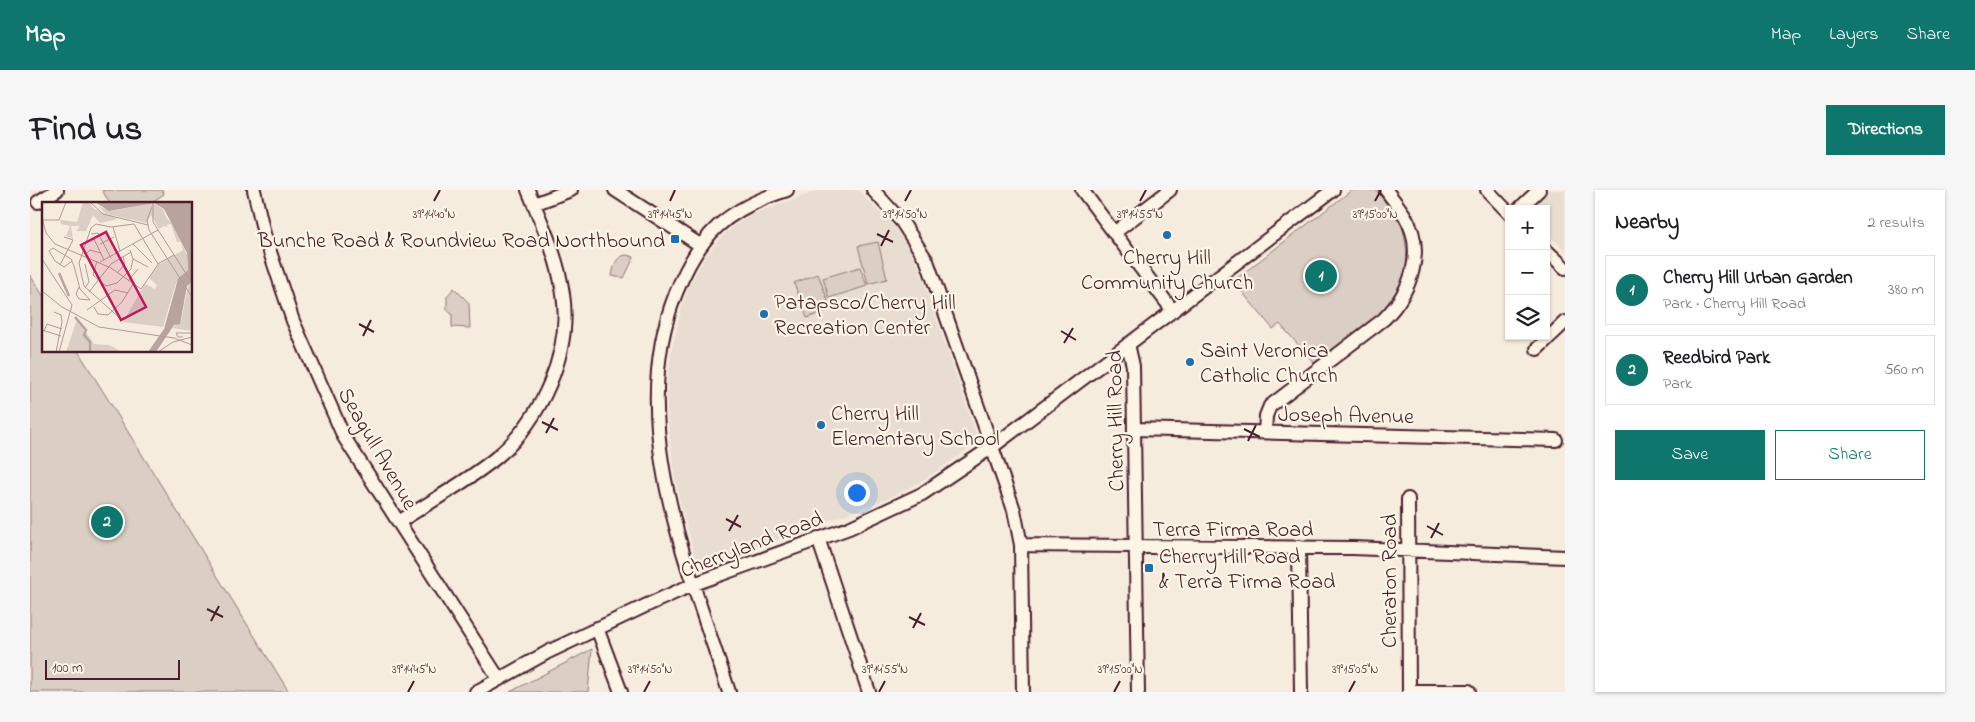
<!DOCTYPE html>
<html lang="en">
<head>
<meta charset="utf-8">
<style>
	:root { --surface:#fff; --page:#f6f6f6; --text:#202124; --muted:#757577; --line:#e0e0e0; --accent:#0f766e }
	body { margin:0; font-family:"Indie Flower",sans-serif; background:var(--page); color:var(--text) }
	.controls { position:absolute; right:15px; top:15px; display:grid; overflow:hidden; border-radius:0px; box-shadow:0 1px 4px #0004 }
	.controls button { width:45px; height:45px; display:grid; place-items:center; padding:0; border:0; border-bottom:1px solid var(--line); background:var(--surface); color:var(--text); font:25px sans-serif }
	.scale { position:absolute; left:15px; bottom:12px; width:135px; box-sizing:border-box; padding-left:5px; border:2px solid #4a1f2b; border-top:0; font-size:14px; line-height:18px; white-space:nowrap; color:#4a1f2b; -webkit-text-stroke:4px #fcf5e5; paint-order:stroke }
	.you { position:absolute; left:826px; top:302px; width:18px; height:18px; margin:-12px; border:4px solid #fff; border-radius:50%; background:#1a73e8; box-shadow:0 0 0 8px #1a73e833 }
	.badge { display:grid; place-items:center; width:32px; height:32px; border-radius:50%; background:var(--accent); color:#fff; font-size:16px; font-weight:700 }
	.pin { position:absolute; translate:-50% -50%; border:2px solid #fff; box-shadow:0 1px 5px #0006 }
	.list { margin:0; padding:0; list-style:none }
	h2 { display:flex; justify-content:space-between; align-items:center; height:65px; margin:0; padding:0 20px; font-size:21px }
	h2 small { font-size:16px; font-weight:400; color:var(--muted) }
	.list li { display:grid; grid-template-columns:32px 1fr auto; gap:15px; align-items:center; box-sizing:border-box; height:70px; margin:0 10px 10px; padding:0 10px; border:1px solid var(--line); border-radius:0px }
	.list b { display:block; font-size:19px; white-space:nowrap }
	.list p { margin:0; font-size:16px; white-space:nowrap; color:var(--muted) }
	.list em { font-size:16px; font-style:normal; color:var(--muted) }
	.actions { display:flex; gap:10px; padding:15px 20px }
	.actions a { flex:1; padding:11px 0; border:1px solid var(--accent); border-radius:0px; text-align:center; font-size:18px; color:var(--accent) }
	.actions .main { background:var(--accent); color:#fff }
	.icon { flex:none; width:28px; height:28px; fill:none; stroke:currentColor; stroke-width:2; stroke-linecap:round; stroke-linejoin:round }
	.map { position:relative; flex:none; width:1535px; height:502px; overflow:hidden; border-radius:0px }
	header { display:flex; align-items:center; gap:30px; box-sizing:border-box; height:70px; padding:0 25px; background:var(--accent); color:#fff }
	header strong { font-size:24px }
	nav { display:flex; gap:28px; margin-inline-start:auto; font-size:18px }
	.intro { display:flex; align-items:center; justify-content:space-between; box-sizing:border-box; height:120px; padding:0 30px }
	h1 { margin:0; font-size:35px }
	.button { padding:12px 22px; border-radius:0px; background:var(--accent); color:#fff; font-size:18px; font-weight:700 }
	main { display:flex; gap:30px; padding:0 30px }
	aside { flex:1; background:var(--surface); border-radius:0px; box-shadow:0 1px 4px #0004 }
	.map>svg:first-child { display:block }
	.built { fill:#e8ddd0 }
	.green { fill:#dbcec4; stroke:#927678 }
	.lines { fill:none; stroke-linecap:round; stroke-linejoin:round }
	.minor-casing { stroke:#4a1f2b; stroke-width:16 }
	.minor { stroke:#fcf5e5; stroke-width:12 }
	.ticks { fill:none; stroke:#4a1f2b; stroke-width:2 }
	.poi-dot { fill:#1f6fb2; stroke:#fcf5e5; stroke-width:2 }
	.labels { text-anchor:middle; stroke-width:4.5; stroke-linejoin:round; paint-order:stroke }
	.poi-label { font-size:22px; fill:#4a1f2b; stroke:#fcf5e5; text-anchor:start }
	.street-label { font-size:22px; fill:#4a1f2b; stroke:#fcf5e5 }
	.inset-river { fill:none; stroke:#b8a39e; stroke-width:2.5 }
	.inset-road { fill:none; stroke:#b19a96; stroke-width:1 }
	.view { fill:#c2185b; fill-opacity:0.15; stroke:#c2185b; stroke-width:2.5 }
	.inset-edge { fill:none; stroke:#4a1f2b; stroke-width:2.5 }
	.ticks-label { font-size:12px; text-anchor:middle; fill:#4a1f2b; stroke:#fcf5e5; stroke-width:4.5; stroke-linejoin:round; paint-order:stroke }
</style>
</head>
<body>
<header>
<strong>Map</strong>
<nav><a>Map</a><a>Layers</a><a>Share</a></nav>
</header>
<div class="intro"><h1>Find us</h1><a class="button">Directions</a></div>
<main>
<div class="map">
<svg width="1535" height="502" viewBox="0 0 1535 502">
	<rect width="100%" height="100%" fill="#f5ecde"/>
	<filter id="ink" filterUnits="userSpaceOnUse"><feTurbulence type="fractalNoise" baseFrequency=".02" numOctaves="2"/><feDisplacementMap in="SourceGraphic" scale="10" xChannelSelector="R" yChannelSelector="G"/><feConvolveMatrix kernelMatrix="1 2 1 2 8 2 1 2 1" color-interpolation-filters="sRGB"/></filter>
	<g filter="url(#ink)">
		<!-- built -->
		<path class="built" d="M 790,0 L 828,0 L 864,37 L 877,54 L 888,75 L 897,101 L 949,252 L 892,291 L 861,307 L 669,379 L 652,321 L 644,283 L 637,223 L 637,193 L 641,163 L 652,116 L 660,93 L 677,64 L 692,46 L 706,34 L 720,25 Z
			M 1518,0 L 1535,0 L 1535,61 L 1516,42 L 1516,19 L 1499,19 Z"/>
		<!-- green -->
		<path class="green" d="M 72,0 L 132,0 L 134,4 L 119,14 L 80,14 Z
			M 1322,0 L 1346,0 C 1354,11 1364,22 1371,34 C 1374,41 1375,50 1376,57 C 1383,115 1324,145 1284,173 L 1250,134 L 1243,139 L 1203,91 Z
			M 848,52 L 857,89 L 838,94 L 828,56 Z
			M 597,65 L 604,67 L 594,88 L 582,86 C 584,76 585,66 597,65 Z
			M 830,77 L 837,96 L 799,108 L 793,88 Z
			M 788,84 L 801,119 L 777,128 L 764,93 Z
			M 0,85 L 14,107 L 14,161 L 48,161 L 259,502 L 0,502 Z
			M 424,98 L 439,113 L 440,138 L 422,137 L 422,124 L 417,120 L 417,106 Z
			M 562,459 L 558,502 L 480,502 Z"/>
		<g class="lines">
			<defs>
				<path id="minor" d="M 224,0 L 234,44 L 263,131 L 314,247 L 469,489
					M 585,0 L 670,55
					M 843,0 L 872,32 L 897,71 L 984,320 L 991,355 L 993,502
					M 1052,0 L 1143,121
					M 1457,0 L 1479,23
					M 8,12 L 27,0
					M 504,14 L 541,0
					M 1489,19 L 1509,0
					M 1084,43 L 1140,0
					M 1516,60 L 1535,78
					M 1098,154 L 1103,176 L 1108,502
					M 1507,159 L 1535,132
					M 1104,239 L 1526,250
					M 1235,242 L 1236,226 L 1240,216 L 1354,129 C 1381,102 1396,61 1375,26 C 1369,17 1362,8 1356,0
					M 1378,309 L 1379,502
					M 369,332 C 401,311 437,292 467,267 C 511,230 542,162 533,104 C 528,67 512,34 498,0
					M 788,348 L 839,502
					M 991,355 L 1323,358 L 1535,367
					M 1269,357 L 1271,502
					M 567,438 L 591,502
					M 1379,501 L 1439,501
					M 446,502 L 518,462 L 615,416 L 664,394 L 819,338 L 892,304 L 962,257 L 1303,0
					M 699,502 C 659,377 594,233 646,103 C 670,43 697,19 757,0"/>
			</defs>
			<!-- minor casing -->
			<use href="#minor" class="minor-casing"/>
			<!-- minor -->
			<use href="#minor" class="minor"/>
		</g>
	</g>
	<!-- ticks -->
	<path class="ticks" d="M 404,11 L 410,0M 640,11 L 645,0M 875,11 L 881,0M 1110,11 L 1116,0M 1345,11 L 1351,0M 847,44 L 863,52M 851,56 L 859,40M 329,134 L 344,142M 1031,141 L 1046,150M 333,146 L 341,130M 1034,153 L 1043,138M 512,232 L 528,240M 1214,239 L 1230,247M 516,243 L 524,228M 1218,251 L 1226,235M 696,329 L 711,337M 1397,336 L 1413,345M 699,341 L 708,325M 1401,348 L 1409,333M 177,419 L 193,427M 879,427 L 895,435M 181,431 L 189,416M 883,438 L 891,423M 378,502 L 384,491M 614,502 L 620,491M 849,502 L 855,491M 1084,502 L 1090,491M 1319,502 L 1325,491"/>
	<!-- markers -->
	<g class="poi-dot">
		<circle cx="1137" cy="45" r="5"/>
		<rect x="640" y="44" width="10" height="10" rx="2.5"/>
		<circle cx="734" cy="124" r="5"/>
		<circle cx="1160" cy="172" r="5"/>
		<circle cx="791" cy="235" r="5"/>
		<rect x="1114" y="373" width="10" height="10" rx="2.5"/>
	</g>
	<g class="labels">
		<!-- poi labels -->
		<g class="poi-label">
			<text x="635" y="57" text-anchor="end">Bunche Road &amp; Roundview Road Northbound</text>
			<text x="1137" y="74" text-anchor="middle">Cherry Hill<tspan x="1137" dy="25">Community Church</tspan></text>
			<text x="744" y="119">Patapsco/Cherry Hill<tspan x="744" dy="25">Recreation Center</tspan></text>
			<text x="1170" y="167">Saint Veronica<tspan x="1170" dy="25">Catholic Church</tspan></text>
			<text x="801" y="230">Cherry Hill<tspan x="801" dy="25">Elementary School</tspan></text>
			<text x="1129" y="373">Cherry Hill Road<tspan x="1129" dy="25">&amp; Terra Firma Road</tspan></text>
		</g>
		<!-- street labels -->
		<g class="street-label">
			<text transform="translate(1316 224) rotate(1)" y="8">Joseph Avenue</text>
			<text transform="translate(1084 231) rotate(-91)" y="8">Cherry Hill Road</text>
			<text transform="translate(349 258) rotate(60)" y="8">Seagull Avenue</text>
			<text x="1203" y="346">Terra Firma Road</text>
			<text transform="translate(721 353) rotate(-21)" y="8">Cherryland Road</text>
			<text transform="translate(1358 391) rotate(-90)" y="8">Cheraton Road</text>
		</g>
	</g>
	<!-- overview -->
	<g transform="translate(12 12)">
		<rect width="150" height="150" fill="#f5ecde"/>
		<path d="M 41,0 L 47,0 L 52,7 L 76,17 L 58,21 L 51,13 L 44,29 L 34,29 L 38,24 L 29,24 L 31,37 L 24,34 L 28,24 L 19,22 L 18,18 L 35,20 ZM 111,1 L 121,7 L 124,15 L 132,25 L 145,53 L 146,68 L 134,81 L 121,125 L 81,120 L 103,82 L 113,87 L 115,83 L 107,76 L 116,63 L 141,48 L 139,40 L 135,40 L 129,22 L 124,23 L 127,26 L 122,24 L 117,27 L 109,13 L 105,21 L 64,12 L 56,4 L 69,9 ZM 150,80 L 150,129 L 130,126 L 139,119 L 146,84 ZM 35,117 L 52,142 L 67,143 L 80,150 L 24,150 Z" fill="#dbcec4"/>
		<path d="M 53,0 L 150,0 L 150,80 L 145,84 L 138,122 L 132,123 L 114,150 L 106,150 L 122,127 L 136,77 L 146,68 L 145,51 L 122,7 L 112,1 L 67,9 Z" fill="#b8a39e"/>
		<path class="inset-river" d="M 17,71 L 27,94M 33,115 L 44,128 L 42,133 L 48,140 L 48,150"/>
		<path class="inset-road" d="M 48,0 L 61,12 L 106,23M 111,0 L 111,20 L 150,81M 110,5 L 105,18 L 107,28 L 150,95M 0,16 L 4,31 L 13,42 L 69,66 L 99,87 L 117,61 L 132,53M 0,18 L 17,18 L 24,0M 71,25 L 78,49M 49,32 L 56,31 L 69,56M 52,37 L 62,58M 58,42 L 72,35M 91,42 L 110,61M 43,53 L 48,48 L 59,51M 0,57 L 30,103 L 17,150M 91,57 L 106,65M 30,59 L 22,65 L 13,59 L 7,49 L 11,46 L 29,57 L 30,58 L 30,60 L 32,64 L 38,87 L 48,98 L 37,97 L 34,92 L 37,85M 55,59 L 51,73 L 64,84M 58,60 L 116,28M 43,62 L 47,80 L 43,86M 18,63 L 31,38 L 22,35M 76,70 L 83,62 L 81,55M 86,79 L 96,67M 64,84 L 75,81 L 89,67 L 91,57 L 88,48M 0,89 L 20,105 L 57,125 L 132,136 L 150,143M 47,90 L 69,62 L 89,50M 52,105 L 56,112 L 66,113 L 80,100 L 91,82M 45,108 L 73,88 L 86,91M 12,110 L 19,113 L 20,120 L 14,150M 80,118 L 42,84 L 37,61 L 49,26 L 54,22 L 69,25 L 92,22 L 116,62M 0,128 L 19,134M 2,129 L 5,122 L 20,127M 141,135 L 136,135 L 134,131 L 150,131M 116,150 L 131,140 L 150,135"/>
		<path class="view" d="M 64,30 L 104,105 L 79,118 L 39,43 Z"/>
		<rect width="150" height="150" class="inset-edge"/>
	</g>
	<g class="ticks-label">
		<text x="404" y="28">39°14'40"N</text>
		<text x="640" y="28">39°14'45"N</text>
		<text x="875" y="28">39°14'50"N</text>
		<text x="1110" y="28">39°14'55"N</text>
		<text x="1345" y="28">39°15'00"N</text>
		<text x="384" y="483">39°14'45"N</text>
		<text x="620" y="483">39°14'50"N</text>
		<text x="855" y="483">39°14'55"N</text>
		<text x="1090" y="483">39°15'00"N</text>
		<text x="1325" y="483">39°15'05"N</text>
	</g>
</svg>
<div class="controls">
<button>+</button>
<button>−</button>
<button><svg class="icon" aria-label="layers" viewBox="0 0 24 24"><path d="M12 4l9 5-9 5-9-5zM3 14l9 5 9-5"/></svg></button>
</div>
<div class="scale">100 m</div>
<div class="you"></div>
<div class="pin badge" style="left:1291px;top:86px">1</div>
<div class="pin badge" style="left:77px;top:332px">2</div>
</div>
<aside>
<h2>Nearby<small>2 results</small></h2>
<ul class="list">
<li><span class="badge">1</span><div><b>Cherry Hill Urban Garden</b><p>Park · Cherry Hill Road</p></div><em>380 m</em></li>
<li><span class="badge">2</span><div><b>Reedbird Park</b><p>Park</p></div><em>560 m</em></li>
</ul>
<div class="actions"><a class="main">Save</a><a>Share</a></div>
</aside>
</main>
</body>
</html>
